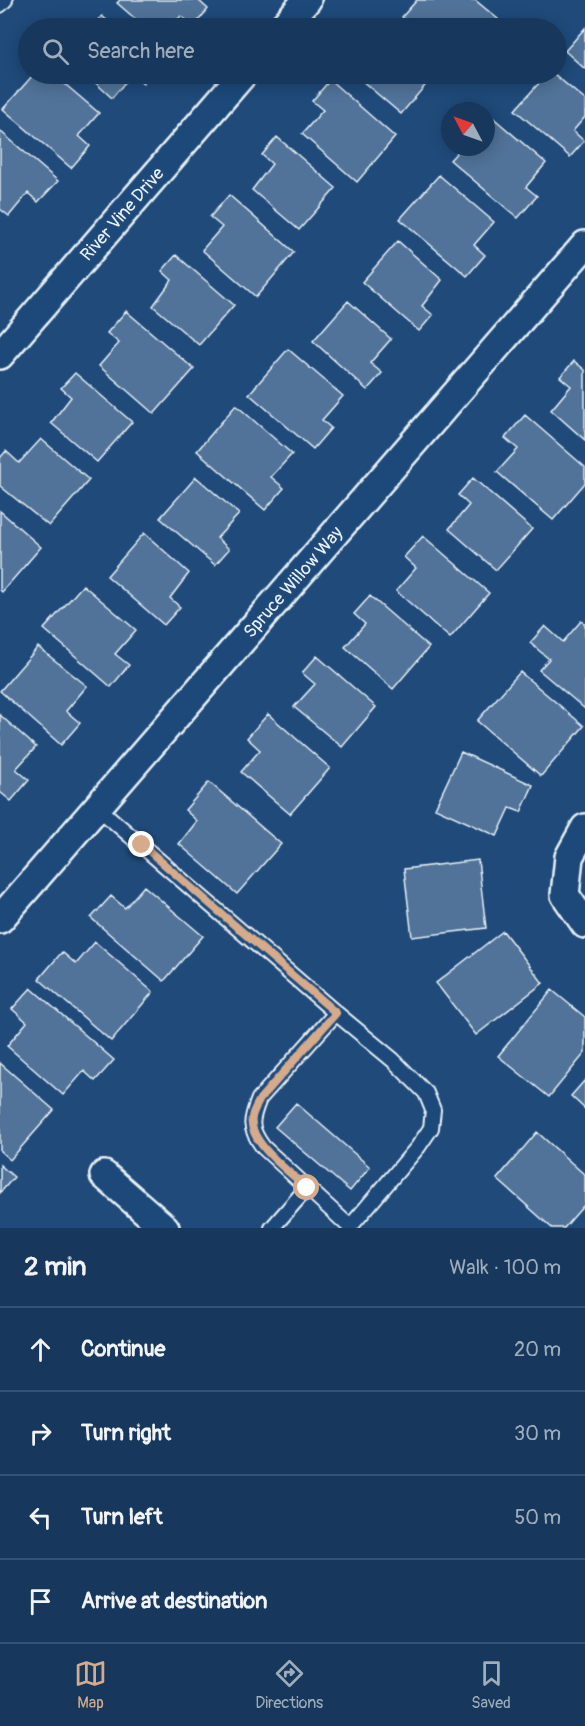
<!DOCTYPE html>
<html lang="en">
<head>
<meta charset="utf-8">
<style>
	:root { --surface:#17385c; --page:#244365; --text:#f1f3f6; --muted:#9eacbb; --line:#365272; --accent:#d6ab8b }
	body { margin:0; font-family:Pangolin,sans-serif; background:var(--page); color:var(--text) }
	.compass { position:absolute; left:441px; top:102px; width:54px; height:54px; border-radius:50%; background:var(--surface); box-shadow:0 3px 15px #0003; rotate:311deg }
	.stop { position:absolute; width:18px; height:18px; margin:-14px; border:4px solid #d6ab8b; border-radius:50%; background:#fff }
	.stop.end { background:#d6ab8b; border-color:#fff; box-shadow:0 2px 6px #0008 }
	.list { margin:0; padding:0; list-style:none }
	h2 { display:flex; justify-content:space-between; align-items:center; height:78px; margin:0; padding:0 24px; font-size:26px }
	h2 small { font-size:20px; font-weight:400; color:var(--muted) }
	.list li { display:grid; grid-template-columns:39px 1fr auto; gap:18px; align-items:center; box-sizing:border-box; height:84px; padding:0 24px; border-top:2px solid var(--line) }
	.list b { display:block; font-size:22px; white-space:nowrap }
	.list em { font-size:20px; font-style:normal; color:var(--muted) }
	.icon { flex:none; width:33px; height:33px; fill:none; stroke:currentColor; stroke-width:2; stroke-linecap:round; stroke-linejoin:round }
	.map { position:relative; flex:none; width:585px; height:1228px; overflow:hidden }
	.search { position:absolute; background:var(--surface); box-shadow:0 3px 15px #0003; left:18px; right:18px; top:18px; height:66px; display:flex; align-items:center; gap:15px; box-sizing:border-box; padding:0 21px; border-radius:33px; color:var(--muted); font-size:22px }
	.sheet { height:414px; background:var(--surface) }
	nav { display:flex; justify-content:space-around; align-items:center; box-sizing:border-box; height:84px; border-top:2px solid var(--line); background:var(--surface); font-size:16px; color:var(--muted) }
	nav a { display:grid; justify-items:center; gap:3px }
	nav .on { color:var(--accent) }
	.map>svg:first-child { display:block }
	.building { fill:#517399; stroke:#e8f1f8; stroke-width:1.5 }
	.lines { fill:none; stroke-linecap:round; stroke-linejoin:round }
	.service-casing { stroke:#e8f1f8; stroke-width:18 }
	.minor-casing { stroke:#e8f1f8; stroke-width:32 }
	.service { stroke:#1f4a7a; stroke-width:14 }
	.minor { stroke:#1f4a7a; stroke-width:27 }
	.route { stroke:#d6ab8b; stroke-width:8 }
	.labels { text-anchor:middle; stroke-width:6; stroke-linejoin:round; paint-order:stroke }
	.street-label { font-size:18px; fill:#e8f1f8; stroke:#1f4a7a }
</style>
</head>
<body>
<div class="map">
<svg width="585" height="1228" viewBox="0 0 585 1228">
	<rect width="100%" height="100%" fill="#1f4a7a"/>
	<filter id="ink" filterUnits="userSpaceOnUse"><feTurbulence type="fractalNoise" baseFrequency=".0167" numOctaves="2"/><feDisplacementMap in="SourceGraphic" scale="12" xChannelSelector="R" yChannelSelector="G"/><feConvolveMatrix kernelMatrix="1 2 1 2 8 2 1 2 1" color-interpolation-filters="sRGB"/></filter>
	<g filter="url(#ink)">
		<!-- building -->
		<path class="building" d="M 120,0 L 198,0 L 208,9 L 194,26 L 181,16 L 169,28 L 146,28 L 117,3 Z
			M 417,0 L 475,0 L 498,19 L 490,28 L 416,28 L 402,17 Z
			M 102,16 L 116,28 L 91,28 Z
			M 585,28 L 585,69 L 565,51 Z
			M 34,74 L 53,74 L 99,113 L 79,136 L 90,146 L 71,168 L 3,109 Z
			M 86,74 L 151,74 L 143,83 L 132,74 L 112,98 Z
			M 354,74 L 435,74 L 401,114 Z
			M 547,74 L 554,74 L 585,100 L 585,117 L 573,131 L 584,141 L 570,157 L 515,110 Z
			M 330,80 L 395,137 L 357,182 L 302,134 L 323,110 L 312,101 Z
			M 490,115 L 546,163 L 526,187 L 537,196 L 518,218 L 450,160 L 462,147 L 486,147 L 486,119 Z
			M 0,131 L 58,181 L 38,202 L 28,193 L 9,216 L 0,209 Z
			M 277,137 L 336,188 L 299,230 L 252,190 L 272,164 L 262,155 Z
			M 439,175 L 494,222 L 474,245 L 485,255 L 467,276 L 400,219 Z
			M 229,195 L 294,252 L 256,297 L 202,250 L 222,227 L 210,217 Z
			M 398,241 L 442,280 L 422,306 L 433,315 L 419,331 L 362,282 Z
			M 176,255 L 234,305 L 199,345 L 153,306 L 172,280 L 162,271 Z
			M 348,301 L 391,339 L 370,363 L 382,373 L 367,390 L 313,341 Z
			M 126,311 L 194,369 L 154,414 L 99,366 L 119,343 L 107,333 Z
			M 288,349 L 343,396 L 322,420 L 331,428 L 313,449 L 249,394 Z
			M 574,361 L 585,370 L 585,440 L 551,410 L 571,386 L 560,377 Z
			M 75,373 L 132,422 L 97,462 L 51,423 L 71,397 L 61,388 Z
			M 236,405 L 292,454 L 271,477 L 284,488 L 265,510 L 197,451 Z
			M 525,415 L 585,467 L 585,483 L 553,520 L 497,472 L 518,449 L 505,438 Z
			M 41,439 L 89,480 L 49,526 L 0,486 L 0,458 L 6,451 L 19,463 Z
			M 196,477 L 239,514 L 217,538 L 229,549 L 215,565 L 160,518 Z
			M 473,478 L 532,529 L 496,570 L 449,529 L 469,505 L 458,495 Z
			M 0,511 L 41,547 L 2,592 L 0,590 Z
			M 144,533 L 189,573 L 170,598 L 180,607 L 164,625 L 107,576 Z
			M 423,536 L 489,593 L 450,638 L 396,591 L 416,568 L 404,557 Z
			M 83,585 L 136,630 L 115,654 L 129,665 L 111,687 L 44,629 Z
			M 370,596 L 429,647 L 393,689 L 345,647 L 365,624 L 354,614 Z
			M 581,621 L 585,624 L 585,709 L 539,670 L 549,659 L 530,643 L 545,626 L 563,642 Z
			M 38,647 L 87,686 L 66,711 L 80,723 L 61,745 L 0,691 Z
			M 317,656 L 376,707 L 342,747 L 294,707 L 315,684 L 302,673 Z
			M 520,672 L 584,726 L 541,776 L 477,721 Z
			M 268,714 L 330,768 L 290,814 L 241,772 L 260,750 L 247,738 Z
			M 0,715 L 36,747 L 16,769 L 29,780 L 11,801 L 0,792 Z
			M 461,752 L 533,785 L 521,812 L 510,808 L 497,836 L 435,808 Z
			M 209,782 L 281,844 L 237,894 L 179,844 L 197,821 L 185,810 Z
			M 478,860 L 486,928 L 412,937 L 404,869 Z
			M 144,886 L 203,936 L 164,981 L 91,918 L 111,896 L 125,908 Z
			M 503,931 L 543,983 L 476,1035 L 436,983 Z
			M 95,942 L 153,992 L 111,1041 L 39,979 L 62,952 L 76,964 Z
			M 31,988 L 114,1060 L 95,1081 L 84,1071 L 63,1095 L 7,1046 L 27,1022 L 12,1009 Z
			M 552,990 L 585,1017 L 585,1053 L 549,1097 L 498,1056 Z
			M 0,1063 L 54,1110 L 10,1160 L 0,1151 Z
			M 585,1080 L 585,1109 L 571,1096 Z
			M 296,1103 L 370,1167 L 350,1191 L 275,1127 Z
			M 537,1132 L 585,1175 L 585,1204 L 564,1228 L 552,1228 L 497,1179 Z
			M 0,1165 L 14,1177 L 0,1193 Z"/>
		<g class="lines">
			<defs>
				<path id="service" d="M 0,5 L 5,0
					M 97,807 L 336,1013
					M 336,1013 L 393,1060 L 426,1093 L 433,1110 L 431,1128 L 418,1147 L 350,1227 L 263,1147 C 249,1128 250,1121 259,1099 Z
					M 272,1228 L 307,1188"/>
				<path id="minor" d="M 282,28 L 307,0
					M 0,355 L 243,74
					M 585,828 L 569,857 L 565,895 L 585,924
					M 0,919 L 585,245
					M 104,1175 L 165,1228"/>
			</defs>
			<!-- service casing -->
			<use href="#service" class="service-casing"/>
			<!-- minor casing -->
			<use href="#minor" class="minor-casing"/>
			<!-- service -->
			<use href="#service" class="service"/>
			<!-- minor -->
			<use href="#minor" class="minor"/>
		</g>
	</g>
	<g class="lines" filter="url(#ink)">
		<!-- route -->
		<path class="route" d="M 142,845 L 336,1013 L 260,1099 C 257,1105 253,1111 252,1117 C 247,1142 290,1172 307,1188"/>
	</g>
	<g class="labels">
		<!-- street labels -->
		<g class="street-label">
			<text transform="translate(122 214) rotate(-49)" y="6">River Vine Drive</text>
			<text transform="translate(293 582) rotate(-49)" y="6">Spruce Willow Way</text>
		</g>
	</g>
</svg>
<svg class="compass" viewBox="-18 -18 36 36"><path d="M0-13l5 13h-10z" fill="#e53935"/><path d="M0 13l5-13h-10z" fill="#9eacbb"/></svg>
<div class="stop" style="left:307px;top:1188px"></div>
<div class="stop end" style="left:142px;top:845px"></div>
<div class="search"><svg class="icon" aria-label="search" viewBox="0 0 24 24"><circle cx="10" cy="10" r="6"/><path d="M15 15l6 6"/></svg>Search here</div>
</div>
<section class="sheet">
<h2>2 min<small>Walk · 100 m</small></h2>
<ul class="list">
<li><svg class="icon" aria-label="ahead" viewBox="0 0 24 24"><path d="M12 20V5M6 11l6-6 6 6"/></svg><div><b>Continue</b></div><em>20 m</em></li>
<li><svg class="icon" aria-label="right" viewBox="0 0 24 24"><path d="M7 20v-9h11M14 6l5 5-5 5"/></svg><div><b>Turn right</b></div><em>30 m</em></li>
<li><svg class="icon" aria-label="left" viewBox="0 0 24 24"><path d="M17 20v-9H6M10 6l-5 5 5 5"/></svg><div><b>Turn left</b></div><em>50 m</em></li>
<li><svg class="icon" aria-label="arrive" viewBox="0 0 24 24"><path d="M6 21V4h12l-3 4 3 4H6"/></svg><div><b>Arrive at destination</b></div></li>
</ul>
</section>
<nav>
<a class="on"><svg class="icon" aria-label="map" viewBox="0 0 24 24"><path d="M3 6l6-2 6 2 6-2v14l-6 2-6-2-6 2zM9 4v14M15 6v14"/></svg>Map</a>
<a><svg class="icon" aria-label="directions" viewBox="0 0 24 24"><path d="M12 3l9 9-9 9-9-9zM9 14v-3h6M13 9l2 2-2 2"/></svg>Directions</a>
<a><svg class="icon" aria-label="saved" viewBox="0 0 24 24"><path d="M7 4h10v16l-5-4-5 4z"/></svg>Saved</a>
</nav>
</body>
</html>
